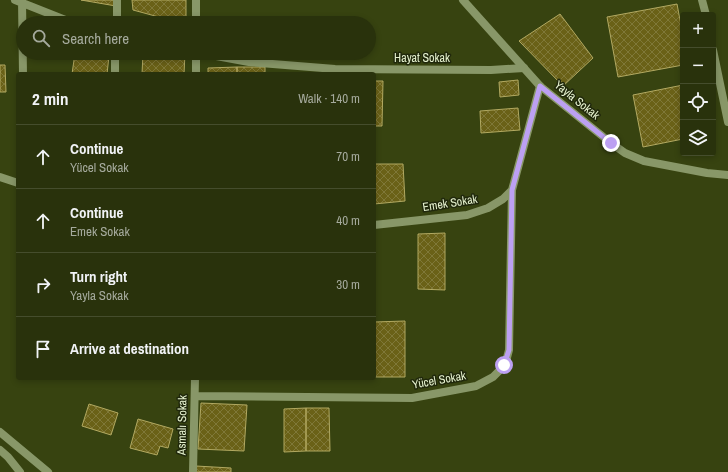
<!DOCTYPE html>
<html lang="en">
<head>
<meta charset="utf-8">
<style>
	:root { --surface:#29320c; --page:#313a15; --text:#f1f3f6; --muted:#a5aa9d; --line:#454d2d }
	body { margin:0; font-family:"Archivo Narrow",sans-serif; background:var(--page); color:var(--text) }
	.controls { position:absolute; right:12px; top:12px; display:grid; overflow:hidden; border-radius:4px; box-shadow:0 2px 6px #0003 }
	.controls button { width:36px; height:36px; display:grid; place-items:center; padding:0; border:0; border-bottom:1px solid var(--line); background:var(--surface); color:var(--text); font:20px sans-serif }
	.stop { position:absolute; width:12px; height:12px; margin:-9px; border:3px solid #bca0f2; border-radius:50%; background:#fff }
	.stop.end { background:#bca0f2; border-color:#fff; box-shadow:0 1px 4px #0008 }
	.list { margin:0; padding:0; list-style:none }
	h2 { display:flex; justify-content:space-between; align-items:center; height:52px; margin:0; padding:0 16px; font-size:17px }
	h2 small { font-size:13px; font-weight:400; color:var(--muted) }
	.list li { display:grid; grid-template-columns:26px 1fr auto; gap:12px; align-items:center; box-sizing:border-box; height:64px; padding:0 16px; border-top:1px solid var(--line) }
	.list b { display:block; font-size:15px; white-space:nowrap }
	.list p { margin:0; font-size:13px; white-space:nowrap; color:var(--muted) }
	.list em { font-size:13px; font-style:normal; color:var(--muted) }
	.icon { flex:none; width:22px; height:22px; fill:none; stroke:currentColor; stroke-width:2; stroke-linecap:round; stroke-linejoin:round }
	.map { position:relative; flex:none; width:728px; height:472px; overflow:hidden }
	.search { position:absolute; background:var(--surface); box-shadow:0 2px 6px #0003; left:16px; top:16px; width:360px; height:44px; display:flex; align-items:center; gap:10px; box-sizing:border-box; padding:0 14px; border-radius:22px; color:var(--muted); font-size:15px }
	.panel { position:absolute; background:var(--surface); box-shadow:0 2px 6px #0003; left:16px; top:72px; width:360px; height:308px; border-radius:4px }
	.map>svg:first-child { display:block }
	.building { fill:url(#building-cross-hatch); stroke:#b2a961 }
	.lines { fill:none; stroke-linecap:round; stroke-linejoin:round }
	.minor { stroke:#889768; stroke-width:8 }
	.tertiary { stroke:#889768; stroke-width:8 }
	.route { stroke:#bca0f2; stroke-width:5 }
	.labels { text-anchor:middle; stroke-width:3; stroke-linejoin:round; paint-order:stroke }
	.street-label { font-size:12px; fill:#e6f2cf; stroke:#20280c }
</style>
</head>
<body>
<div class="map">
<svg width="728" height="472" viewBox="0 0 728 472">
	<defs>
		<pattern id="building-cross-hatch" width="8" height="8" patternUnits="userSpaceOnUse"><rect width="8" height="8" fill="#6a6117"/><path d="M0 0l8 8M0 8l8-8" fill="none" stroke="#7f7838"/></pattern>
	</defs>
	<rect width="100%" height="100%" fill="#374310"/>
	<!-- building -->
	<path class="building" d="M 81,0 L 115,0 L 116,6 Z
		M 132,0 L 186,0 L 186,23 L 181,23 L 133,10 Z
		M 677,4 L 683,36 L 683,65 L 618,77 L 607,17 Z
		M 560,14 L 593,58 L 563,86 L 519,41 Z
		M 75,53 L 89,53 L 109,56 L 107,74 L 72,74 Z
		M 143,53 L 185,53 L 184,74 L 142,74 Z
		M 0,65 L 5,65 L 6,92 L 0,92 Z
		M 237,67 L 265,67 L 265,74 L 237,74 Z
		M 237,67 L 237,74 L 208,74 L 208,68 Z
		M 518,80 L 519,95 L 500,97 L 499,82 Z
		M 374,81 L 383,81 L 382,126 L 374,126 Z
		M 683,85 L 683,139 L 643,147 L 633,95 Z
		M 518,108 L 520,130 L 481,133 L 480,111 Z
		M 374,164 L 403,164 L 405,201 L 374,204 Z
		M 445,233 L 445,290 L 418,289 L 418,234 Z
		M 405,321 L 405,377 L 374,377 L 374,322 Z
		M 201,403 L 247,405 L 244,451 L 198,449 Z
		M 89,404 L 118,413 L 111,435 L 82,426 Z
		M 306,408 L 329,408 L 330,451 L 306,451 Z
		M 306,408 L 306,451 L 284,452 L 284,409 Z
		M 138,419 L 173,429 L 168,448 L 160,446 L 157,455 L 130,448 Z
		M 196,466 L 231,468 L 231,472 L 196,472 Z"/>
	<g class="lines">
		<!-- minor -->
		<path class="minor" d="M 15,0 L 73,23
			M 22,0 L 23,74
			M 117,23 L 117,0
			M 196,23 L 196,0
			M 115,53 L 115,74
			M 196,53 L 196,74
			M 200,53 L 249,62 L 335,69 L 491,70 L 524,68
			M 0,177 L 18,183
			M 374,225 L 467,215 L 488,208 L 503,199 L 512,190 L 540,86
			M 195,396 L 412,398 L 476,386 L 493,377 L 505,365 L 509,350 L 512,190
			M 0,450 L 8,457 L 20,472
			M 193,472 L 195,378"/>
		<!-- tertiary -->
		<path class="tertiary" d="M 463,0 L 540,86 L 611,143 L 625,153 L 644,161 L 707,173 L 728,175
			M 702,0 L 706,15
			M 713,50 L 728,122
			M 0,432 L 48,472"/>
	</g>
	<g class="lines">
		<!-- route -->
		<path class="route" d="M 504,365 L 509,350 L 512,190 L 540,86 L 611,143"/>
	</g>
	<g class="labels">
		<!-- street labels -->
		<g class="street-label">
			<text x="422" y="62">Hayat Sokak</text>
			<text transform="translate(577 100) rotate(39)" y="4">Yayla Sokak</text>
			<text transform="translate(450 203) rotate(-9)" y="4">Emek Sokak</text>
			<text transform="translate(439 380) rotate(-10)" y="4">Yücel Sokak</text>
			<text transform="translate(182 425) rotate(-89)" y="4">Asmalı Sokak</text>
		</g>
	</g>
</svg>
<div class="controls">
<button>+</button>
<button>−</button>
<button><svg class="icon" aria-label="locate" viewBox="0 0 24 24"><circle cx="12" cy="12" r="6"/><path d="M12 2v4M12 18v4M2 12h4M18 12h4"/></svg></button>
<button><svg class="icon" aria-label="layers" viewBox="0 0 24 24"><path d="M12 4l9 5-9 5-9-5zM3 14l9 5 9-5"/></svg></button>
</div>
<div class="stop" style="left:504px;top:365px"></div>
<div class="stop end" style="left:611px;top:143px"></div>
<div class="search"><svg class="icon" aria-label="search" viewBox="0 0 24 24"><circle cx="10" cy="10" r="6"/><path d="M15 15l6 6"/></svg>Search here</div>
<section class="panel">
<h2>2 min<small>Walk · 140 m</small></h2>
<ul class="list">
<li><svg class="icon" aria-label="ahead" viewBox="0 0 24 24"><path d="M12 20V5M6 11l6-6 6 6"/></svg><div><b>Continue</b><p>Yücel Sokak</p></div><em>70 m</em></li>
<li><svg class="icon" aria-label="ahead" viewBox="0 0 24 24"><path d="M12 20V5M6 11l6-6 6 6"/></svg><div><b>Continue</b><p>Emek Sokak</p></div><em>40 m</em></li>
<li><svg class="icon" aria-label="right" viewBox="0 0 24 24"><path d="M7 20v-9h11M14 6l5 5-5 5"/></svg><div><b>Turn right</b><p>Yayla Sokak</p></div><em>30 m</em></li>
<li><svg class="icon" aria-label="arrive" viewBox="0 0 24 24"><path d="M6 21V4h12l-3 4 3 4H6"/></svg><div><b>Arrive at destination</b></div></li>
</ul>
</section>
</div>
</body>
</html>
